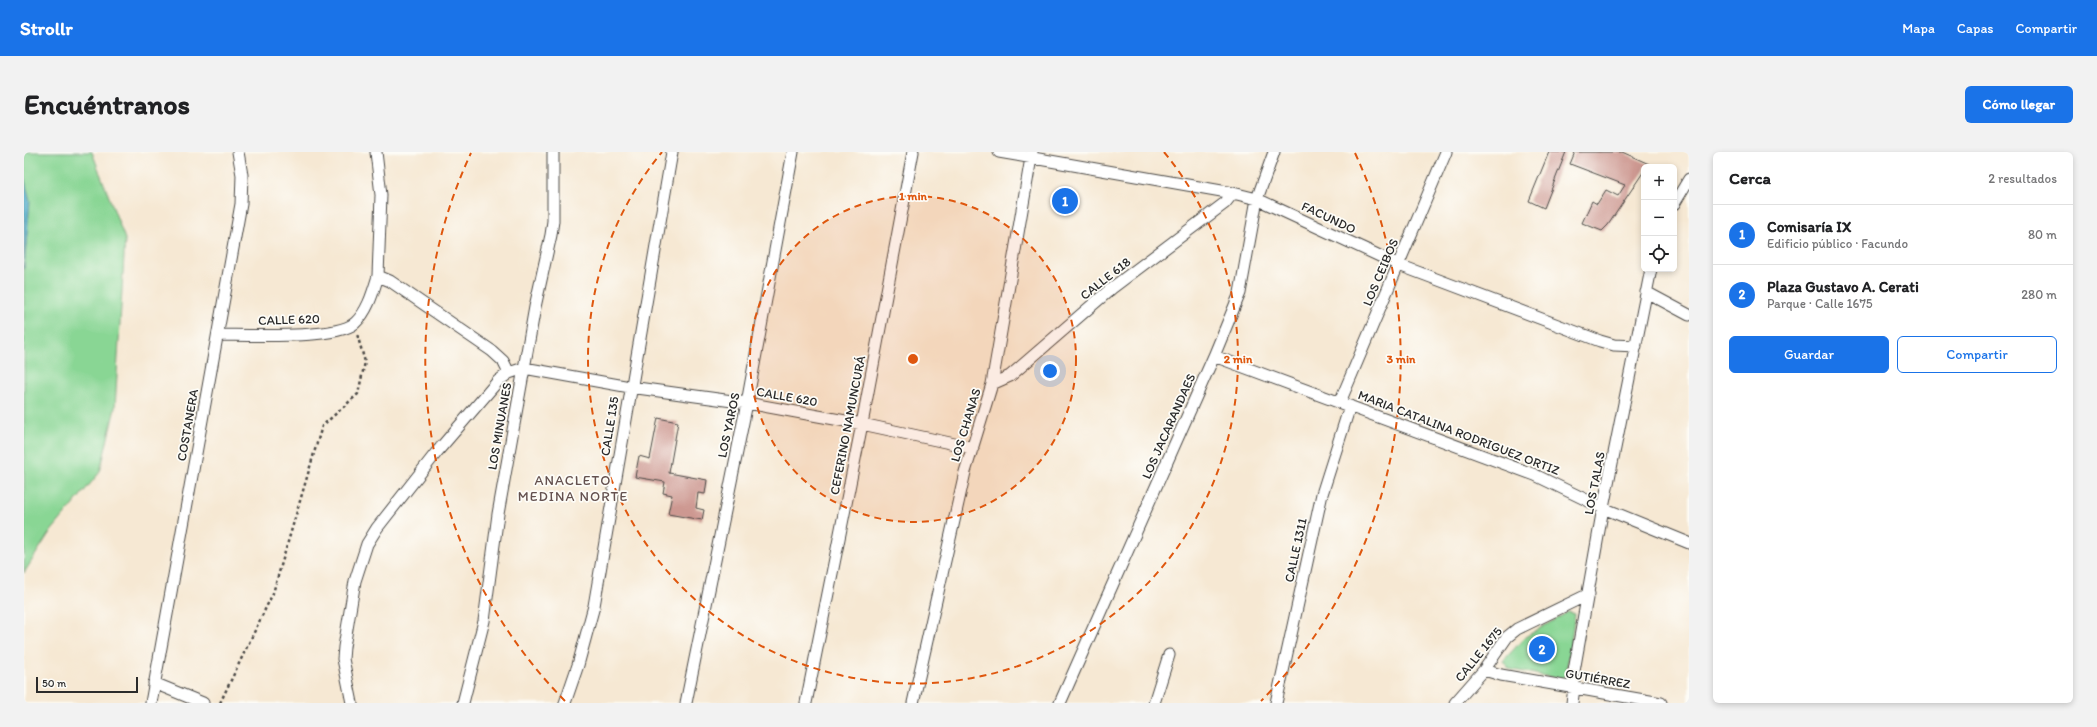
<!DOCTYPE html>
<html lang="es">
<head>
<meta charset="utf-8">
<style>
	:root { --surface:#fff; --page:#f2f2f2; --text:#202124; --muted:#757577; --line:#e0e0e0; --accent:#1a73e8 }
	body { margin:0; font-family:Itim,sans-serif; background:var(--page); color:var(--text) }
	.controls { position:absolute; right:12px; top:12px; display:grid; overflow:hidden; border-radius:6px; box-shadow:0 2px 6px #0003 }
	.controls button { width:36px; height:36px; display:grid; place-items:center; padding:0; border:0; border-bottom:1px solid var(--line); background:var(--surface); color:var(--text); font:20px sans-serif }
	.scale { position:absolute; left:12px; bottom:10px; width:102px; box-sizing:border-box; padding-left:4px; border:2px solid #2b2b2b; border-top:0; font-size:11px; line-height:14px; white-space:nowrap; color:#2b2b2b; -webkit-text-stroke:3px #fdfcf7; paint-order:stroke }
	.you { position:absolute; left:1026px; top:219px; width:14px; height:14px; margin:-10px; border:3px solid #fff; border-radius:50%; background:#1a73e8; box-shadow:0 0 0 6px #1a73e833 }
	.badge { display:grid; place-items:center; width:26px; height:26px; border-radius:50%; background:var(--accent); color:#fff; font-size:13px; font-weight:700 }
	.pin { position:absolute; translate:-50% -50%; border:2px solid #fff; box-shadow:0 1px 4px #0006 }
	.list { margin:0; padding:0; list-style:none }
	h2 { display:flex; justify-content:space-between; align-items:center; height:52px; margin:0; padding:0 16px; font-size:17px }
	h2 small { font-size:13px; font-weight:400; color:var(--muted) }
	.list li { display:grid; grid-template-columns:26px 1fr auto; gap:12px; align-items:center; box-sizing:border-box; height:60px; padding:0 16px; border-top:1px solid var(--line) }
	.list b { display:block; font-size:15px; white-space:nowrap }
	.list p { margin:0; font-size:13px; white-space:nowrap; color:var(--muted) }
	.list em { font-size:13px; font-style:normal; color:var(--muted) }
	.actions { display:flex; gap:8px; padding:12px 16px }
	.actions a { flex:1; padding:9px 0; border:1px solid var(--accent); border-radius:6px; text-align:center; font-size:14px; color:var(--accent) }
	.actions .main { background:var(--accent); color:#fff }
	.icon { flex:none; width:22px; height:22px; fill:none; stroke:currentColor; stroke-width:2; stroke-linecap:round; stroke-linejoin:round }
	.map { position:relative; flex:none; width:1665px; height:551px; overflow:hidden; border-radius:6px }
	header { display:flex; align-items:center; gap:24px; box-sizing:border-box; height:56px; padding:0 20px; background:var(--accent); color:#fff }
	header strong { font-size:19px }
	nav { display:flex; gap:22px; margin-inline-start:auto; font-size:14px }
	.intro { display:flex; align-items:center; justify-content:space-between; box-sizing:border-box; height:96px; padding:0 24px }
	h1 { margin:0; font-size:28px }
	.button { padding:10px 18px; border-radius:6px; background:var(--accent); color:#fff; font-size:14px; font-weight:700 }
	main { display:flex; gap:24px; padding:0 24px }
	aside { flex:1; background:var(--surface); border-radius:6px; box-shadow:0 2px 6px #0003 }
	.map>svg:first-child { display:block }
	.green { fill:#89d694; stroke:#5a8060 }
	.water { fill:#4babca; stroke:#3b6b7a }
	.building { fill:#cd9891 }
	.lines { fill:none; stroke-linecap:round; stroke-linejoin:round }
	.street-casing { stroke:#494744; stroke-width:13 }
	.path { stroke:#494744; stroke-width:2.5; stroke-dasharray:3 3; stroke-linecap:butt }
	.street { stroke:#fff; stroke-width:11 }
	.ring { fill:none; stroke:#df570e; stroke-width:2; stroke-dasharray:7 5 }
	.labels { text-anchor:middle; stroke-width:3.5; stroke-linejoin:round; paint-order:stroke }
	.street-label { font-size:13px; fill:#2b2b2b; stroke:#fdfcf7 }
	.neighbourhood-label { font-size:14px; letter-spacing:1px; fill:#64514f; stroke:#fdfcf7 }
	.centre { fill:#df570e; stroke:#fdfcf7; stroke-width:2 }
	.ring-label { font-size:12px; text-anchor:middle; font-weight:bold; fill:#df570e; stroke:#fdfcf7; stroke-width:3.5; stroke-linejoin:round; paint-order:stroke }
</style>
</head>
<body>
<header>
<strong>Strollr</strong>
<nav><a>Mapa</a><a>Capas</a><a>Compartir</a></nav>
</header>
<div class="intro"><h1>Encuéntranos</h1><a class="button">Cómo llegar</a></div>
<main>
<div class="map">
<svg width="1665" height="551" viewBox="0 0 1665 551">
	<rect width="100%" height="100%" fill="#fdfcf7"/>
	<filter id="ink" filterUnits="userSpaceOnUse"><feTurbulence type="fractalNoise" baseFrequency=".025" numOctaves="2"/><feDisplacementMap in="SourceGraphic" scale="8" xChannelSelector="R" yChannelSelector="G"/><feConvolveMatrix kernelMatrix="1 2 1 2 8 2 1 2 1" color-interpolation-filters="sRGB"/></filter>
	<filter id="wash" filterUnits="userSpaceOnUse"><feTurbulence type="fractalNoise" baseFrequency=".012" numOctaves="4" result="noise"/><feDisplacementMap in="SourceGraphic" scale="16" xChannelSelector="R" yChannelSelector="G"/><feGaussianBlur stdDeviation="0.9" result="paint"/><feColorMatrix in="noise" values="0 0 0 0 0 0 0 0 0 0 0 0 0 0 0 0 0 1.4 0 .05"/><feComposite in="paint" operator="in"/></filter>
	<g filter="url(#wash)">
		<rect width="100%" height="100%" fill="#f6e8d3"/>
		<!-- green -->
		<path class="green" d="M 0,0 L 68,0 L 101,87 L 91,256 L 76,320 L 24,383 L 0,421 Z
			M 1544,460 L 1551,462 L 1542,522 L 1537,527 L 1485,517 L 1479,509 L 1501,485 Z"/>
		<!-- water -->
		<path class="water" d="M 0,24 L 6,50 L 0,117 Z"/>
		<g id="blocks">
			<!-- building -->
			<path class="building" d="M 1525,0 L 1542,0 L 1520,56 L 1505,49 Z
				M 1551,0 L 1598,0 L 1625,12 L 1623,15 L 1620,15 L 1620,19 L 1584,73 L 1578,79 L 1558,71 L 1568,49 L 1573,52 L 1582,38 L 1594,44 L 1601,33 L 1546,12 Z
				M 634,266 L 654,270 L 645,321 L 683,328 L 681,342 L 674,341 L 672,356 L 680,358 L 678,368 L 644,362 L 648,343 L 639,341 L 641,330 L 611,325 L 615,304 L 626,307 Z"/>
		</g>
	</g>
	<g filter="url(#ink)">
		<use href="#blocks" fill-opacity="0" stroke="#494744" stroke-width="1"/>
		<g class="lines">
			<defs>
				<path id="street" d="M 352,0 L 357,43 L 354,124 L 366,129 L 468,199 L 479,209 L 485,221
					M 975,0 L 1209,41 L 1233,47 L 1375,113 L 1576,189 L 1590,193 L 1612,194
					M 1650,52 L 1665,27
					M 1622,140 L 1665,163
					M 194,183 C 222,183 311,188 331,171 C 344,159 349,140 354,124
					M 1190,204 L 1511,323 L 1579,356 L 1665,391
					M 968,232 L 986,224 L 1088,136 L 1201,51 L 1209,41
					M 1316,250 L 1422,0
					M 1460,518 L 1477,523 L 1637,551
					M 130,531 L 179,551
					M 127,551 L 217,52 L 218,23 L 214,0
					M 328,551 L 319,507 L 320,495 L 331,429 L 343,392 L 353,376 L 412,301 L 474,229 L 485,221 L 500,216 L 606,235 L 723,251 L 838,272 L 949,296
					M 439,551 L 460,469 L 474,362 L 511,155 L 527,83 L 529,69 L 529,0
					M 541,551 L 554,513 L 570,454 L 648,0
					M 662,551 L 723,251 L 769,0
					M 782,551 L 838,272 L 889,0
					M 889,551 L 941,320 L 968,232 L 1008,0
					M 1036,551 L 1190,204 L 1216,141 L 1233,47 L 1250,0
					M 1130,551 L 1145,503
					M 1252,551 L 1298,342 L 1326,254
					M 1431,551 L 1460,518 L 1483,485 L 1493,477 L 1565,442
					M 1548,551 L 1550,536 L 1550,519 L 1579,356 L 1627,117"/>
			</defs>
			<!-- street casing -->
			<use href="#street" class="street-casing"/>
			<!-- path -->
			<path class="path" d="M 196,551 L 249,441 L 298,274 L 334,242 L 341,210 L 333,182"/>
			<!-- street -->
			<use href="#street" class="street"/>
		</g>
	</g>
	<!-- distance rings -->
	<circle cx="889" cy="207" r="163" fill="#df570e" fill-opacity=".12"/>
	<g class="ring">
		<circle cx="889" cy="207" r="163"/>
		<path d="M1140 0A325 325 0 1 1 638 0"/>
		<path d="M541 549A488 488 0 0 1 447 1M1331 1A488 488 0 0 1 1237 549"/>
	</g>
	<g class="labels">
		<!-- street labels -->
		<g class="street-label">
			<text transform="translate(1305 65) rotate(25)" y="5">FACUNDO</text>
			<text transform="translate(1356 120) rotate(-67)" y="5">LOS CEIBOS</text>
			<text transform="translate(1081 126) rotate(-38)" y="5">CALLE 618</text>
			<text transform="translate(265 167) rotate(-2)" y="5">CALLE 620</text>
			<text transform="translate(763 244) rotate(10)" y="5">CALLE 620</text>
			<text transform="translate(163 273) rotate(-80)" y="5">COSTANERA</text>
			<text transform="translate(704 273) rotate(-78)" y="5">LOS YAROS</text>
			<text transform="translate(823 273) rotate(-79)" y="5">CEFERINO NAMUNCURÁ</text>
			<text transform="translate(941 273) rotate(-73)" y="5">LOS CHANAS</text>
			<text transform="translate(475 274) rotate(-80)" y="5">LOS MINUANES</text>
			<text transform="translate(585 274) rotate(-81)" y="5">CALLE 135</text>
			<text transform="translate(1144 274) rotate(-66)" y="5">LOS JACARANDAES</text>
			<text transform="translate(1435 280) rotate(21)" y="5">MARIA CATALINA RODRIGUEZ ORTIZ</text>
			<text transform="translate(1570 331) rotate(-79)" y="5">LOS TALAS</text>
			<text transform="translate(1271 398) rotate(-78)" y="5">CALLE 1311</text>
			<text transform="translate(1454 502) rotate(-51)" y="5">CALLE 1675</text>
			<text transform="translate(1574 526) rotate(10)" y="5">GUTIÉRREZ</text>
		</g>
		<!-- neighbourhood labels -->
		<g class="neighbourhood-label">
			<text x="549" y="333">ANACLETO<tspan x="549" dy="16">MEDINA NORTE</tspan></text>
		</g>
	</g>
	<circle cx="889" cy="207" r="6" class="centre"/>
	<g class="ring-label">
		<text x="889" y="48">1 min</text>
		<text x="1214" y="211">2 min</text>
		<text x="1377" y="211">3 min</text>
	</g>
</svg>
<div class="controls">
<button>+</button>
<button>−</button>
<button><svg class="icon" aria-label="locate" viewBox="0 0 24 24"><circle cx="12" cy="12" r="6"/><path d="M12 2v4M12 18v4M2 12h4M18 12h4"/></svg></button>
</div>
<div class="scale">50 m</div>
<div class="you"></div>
<div class="pin badge" style="left:1041px;top:49px">1</div>
<div class="pin badge" style="left:1518px;top:497px">2</div>
</div>
<aside>
<h2>Cerca<small>2 resultados</small></h2>
<ul class="list">
<li><span class="badge">1</span><div><b>Comisaría IX</b><p>Edificio público · Facundo</p></div><em>80 m</em></li>
<li><span class="badge">2</span><div><b>Plaza Gustavo A. Cerati</b><p>Parque · Calle 1675</p></div><em>280 m</em></li>
</ul>
<div class="actions"><a class="main">Guardar</a><a>Compartir</a></div>
</aside>
</main>
</body>
</html>
